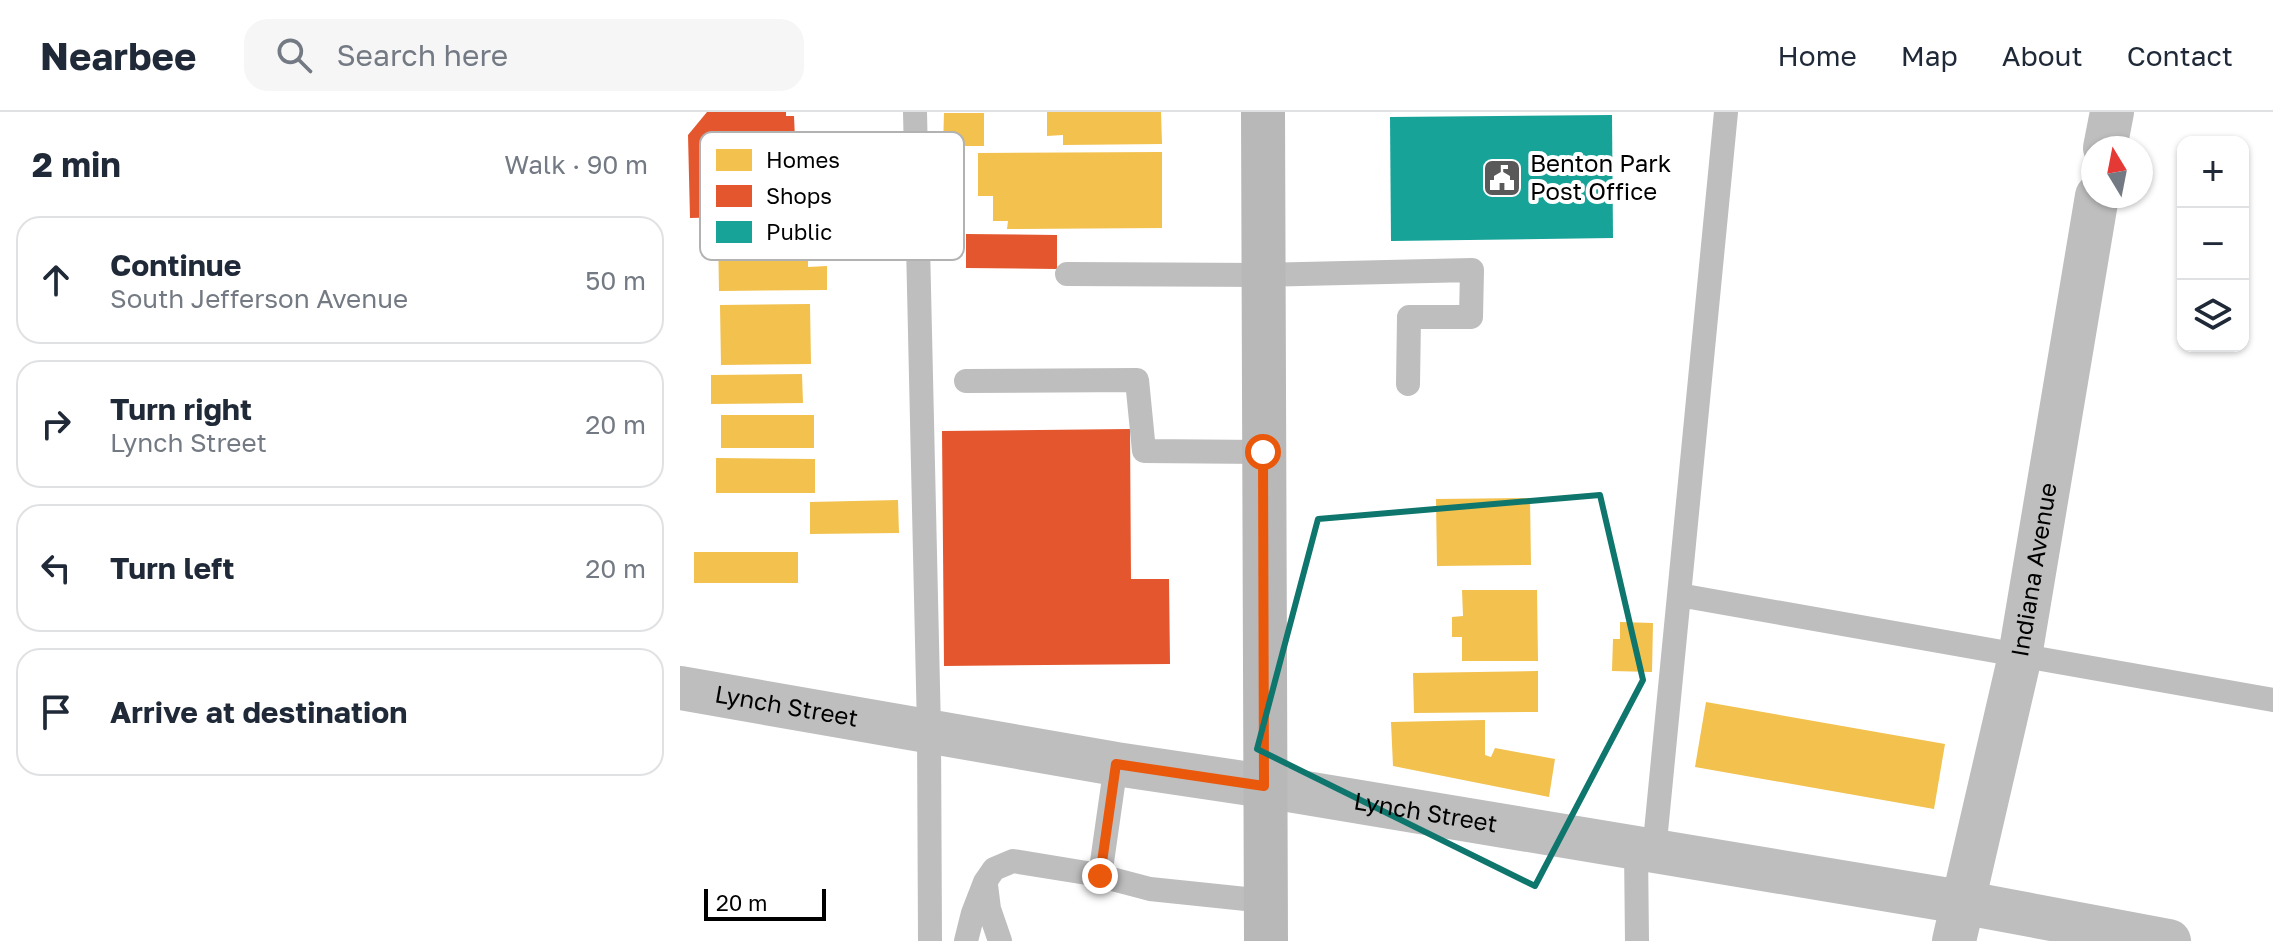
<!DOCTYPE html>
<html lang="en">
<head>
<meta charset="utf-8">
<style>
	:root { --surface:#fff; --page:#f6f6f7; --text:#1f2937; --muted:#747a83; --line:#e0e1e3 }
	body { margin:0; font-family:"Golos Text",sans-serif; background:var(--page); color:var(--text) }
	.controls { position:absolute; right:24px; top:24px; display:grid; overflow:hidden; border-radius:16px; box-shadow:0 2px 6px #0004 }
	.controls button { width:72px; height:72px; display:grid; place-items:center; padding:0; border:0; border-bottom:2px solid var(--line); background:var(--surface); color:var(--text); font:40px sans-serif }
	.compass { position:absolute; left:1401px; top:24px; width:72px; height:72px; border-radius:50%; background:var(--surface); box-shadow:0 2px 6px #0004; rotate:350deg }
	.scale { position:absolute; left:24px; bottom:20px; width:122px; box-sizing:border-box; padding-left:8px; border:4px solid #000; border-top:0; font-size:22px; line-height:28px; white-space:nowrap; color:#000; -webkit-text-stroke:6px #fff; paint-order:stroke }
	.stop { position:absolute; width:24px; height:24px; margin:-18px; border:6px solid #ea580c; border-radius:50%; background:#fff }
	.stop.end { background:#ea580c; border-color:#fff; box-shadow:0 2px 8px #0008 }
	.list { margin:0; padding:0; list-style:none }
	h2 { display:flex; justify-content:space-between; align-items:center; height:104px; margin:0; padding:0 32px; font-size:34px }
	h2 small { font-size:26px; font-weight:400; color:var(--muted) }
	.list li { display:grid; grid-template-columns:52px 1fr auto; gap:24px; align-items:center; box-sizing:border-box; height:128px; margin:0 16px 16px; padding:0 16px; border:2px solid var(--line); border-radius:24px }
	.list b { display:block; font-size:30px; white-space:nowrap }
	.list p { margin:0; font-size:26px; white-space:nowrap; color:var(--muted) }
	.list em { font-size:26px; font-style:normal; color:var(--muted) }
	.icon { flex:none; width:44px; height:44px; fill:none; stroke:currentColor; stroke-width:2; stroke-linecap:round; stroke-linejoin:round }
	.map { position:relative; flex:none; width:1593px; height:829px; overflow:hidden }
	header { display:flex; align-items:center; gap:48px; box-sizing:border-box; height:112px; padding:0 40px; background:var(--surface); border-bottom:2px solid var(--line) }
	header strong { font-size:38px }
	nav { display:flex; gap:44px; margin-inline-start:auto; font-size:28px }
	.search { width:560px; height:72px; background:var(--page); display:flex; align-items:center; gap:20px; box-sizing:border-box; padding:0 28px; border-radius:24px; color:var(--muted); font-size:30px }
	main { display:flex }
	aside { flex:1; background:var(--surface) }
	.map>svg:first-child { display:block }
	.homes { fill:#f2c14e }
	.shops { fill:#e4572e }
	.public { fill:#17a398 }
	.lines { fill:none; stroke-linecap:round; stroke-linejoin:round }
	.lane { stroke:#bebebe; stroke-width:24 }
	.street { stroke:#bebebe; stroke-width:44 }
	.secondary { stroke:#b8b8b8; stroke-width:44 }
	.route { stroke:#ea580c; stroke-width:10 }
	.marked { fill:none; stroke:#0f766e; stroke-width:6; stroke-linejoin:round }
	.labels { text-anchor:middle; stroke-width:8; stroke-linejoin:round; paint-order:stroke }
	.poi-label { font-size:24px; fill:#000; stroke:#fff; text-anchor:start }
	.street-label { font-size:24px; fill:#000; stroke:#fff }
	.key { fill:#fff; stroke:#b2b2b2; stroke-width:2 }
	.key-label { font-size:22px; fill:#000 }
</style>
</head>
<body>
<header>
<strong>Nearbee</strong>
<div class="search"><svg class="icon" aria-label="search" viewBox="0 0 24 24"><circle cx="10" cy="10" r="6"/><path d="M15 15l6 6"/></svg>Search here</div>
<nav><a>Home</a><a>Map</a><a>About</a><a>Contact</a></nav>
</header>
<main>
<aside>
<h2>2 min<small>Walk · 90 m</small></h2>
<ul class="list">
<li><svg class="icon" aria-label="ahead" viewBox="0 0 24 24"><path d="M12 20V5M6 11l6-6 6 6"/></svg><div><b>Continue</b><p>South Jefferson Avenue</p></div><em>50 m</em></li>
<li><svg class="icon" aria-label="right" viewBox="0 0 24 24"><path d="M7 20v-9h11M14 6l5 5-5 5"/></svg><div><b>Turn right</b><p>Lynch Street</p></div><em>20 m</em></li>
<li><svg class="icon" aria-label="left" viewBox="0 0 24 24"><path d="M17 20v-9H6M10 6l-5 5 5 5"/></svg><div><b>Turn left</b></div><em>20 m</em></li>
<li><svg class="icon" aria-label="arrive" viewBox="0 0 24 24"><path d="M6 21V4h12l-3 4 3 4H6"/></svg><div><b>Arrive at destination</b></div></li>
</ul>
</aside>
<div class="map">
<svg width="1593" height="829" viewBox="0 0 1593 829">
	<rect width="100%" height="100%" fill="#fff"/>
	<!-- homes -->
	<path class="homes" d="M 367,0 L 481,0 L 482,32 L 383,33 L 383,23 L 367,24 Z
		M 264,1 L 304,1 L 304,34 L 263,34 Z
		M 482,40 L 482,116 L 327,117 L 328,109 L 313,109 L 313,84 L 298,84 L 298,41 Z
		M 146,119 L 146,144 L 128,144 L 128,155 L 147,154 L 147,178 L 39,179 L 38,120 Z
		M 130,192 L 131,252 L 41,253 L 40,193 Z
		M 122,262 L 123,291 L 31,292 L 31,263 Z
		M 41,303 L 134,303 L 134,336 L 41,336 Z
		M 36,346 L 135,347 L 135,381 L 36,381 Z
		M 850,386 L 851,453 L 757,454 L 756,387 Z
		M 218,388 L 219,421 L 130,422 L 130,390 Z
		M 14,440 L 118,440 L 118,471 L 14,471 Z
		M 782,478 L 857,478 L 858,549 L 782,549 L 782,525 L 772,525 L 772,505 L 783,504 Z
		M 940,510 L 973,511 L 972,560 L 932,559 L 933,527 L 940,527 Z
		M 858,559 L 858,600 L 734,601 L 733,561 Z
		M 1026,590 L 1265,632 L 1254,697 L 1015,655 Z
		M 805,608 L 805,643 L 811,645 L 815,636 L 875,647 L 869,685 L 713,654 L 711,610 Z"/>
	<!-- shops -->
	<path class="shops" d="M 27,0 L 106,0 L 106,4 L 114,4 L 115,27 L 129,27 L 132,103 L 10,106 L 8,23 Z
		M 286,122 L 377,123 L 377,157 L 286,156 Z
		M 450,317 L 451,467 L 489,467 L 490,552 L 264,554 L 262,319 Z"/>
	<!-- public -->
	<path class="public" d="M 932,3 L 933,126 L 711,129 L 710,5 Z"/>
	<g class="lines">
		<!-- lane -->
		<path class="lane" d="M 235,0 L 249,618 L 250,829
			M 387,162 L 584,163 L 792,158 L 791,205 L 729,205 L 728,272
			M 286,269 L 457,268 L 464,339 L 583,340
			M 999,483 L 1593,588
			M 956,737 L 957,829
			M 974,740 L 1046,0
			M 420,764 L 436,652
			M 306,773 L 309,797 L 320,829
			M 286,829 L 293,801 L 305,770 L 314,757 L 333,749 L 413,762 L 470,777 L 585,789"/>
		<!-- street -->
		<g class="street">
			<path d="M 1425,36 L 1432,0"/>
			<path id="s1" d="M 0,576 L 436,652 L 584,674 L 1281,790 L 1489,829"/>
			<path id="s2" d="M 1274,829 L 1340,544 L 1417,84"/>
		</g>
		<!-- secondary -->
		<path class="secondary" d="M 583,0 L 586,829"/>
	</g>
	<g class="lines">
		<!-- route -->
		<path class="route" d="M 420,764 L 436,652 L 584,674 L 583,340"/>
	</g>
	<!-- marked area -->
	<path class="marked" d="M 920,383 L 963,568 L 855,774 L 577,637 L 638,407 Z"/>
	<!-- icons -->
	<defs>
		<symbol id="civic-square" viewBox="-11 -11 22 22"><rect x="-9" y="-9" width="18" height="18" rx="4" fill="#595959" stroke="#fff"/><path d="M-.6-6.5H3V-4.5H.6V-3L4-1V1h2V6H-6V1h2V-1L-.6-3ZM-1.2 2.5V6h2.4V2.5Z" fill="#fff"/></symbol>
	</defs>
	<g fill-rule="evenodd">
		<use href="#civic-square" x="800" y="44" width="44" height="44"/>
	</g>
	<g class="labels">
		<!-- poi labels -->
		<g class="poi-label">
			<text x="850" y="60">Benton Park<tspan x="850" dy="28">Post Office</tspan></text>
		</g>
		<!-- street labels -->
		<g class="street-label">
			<text dy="8" stroke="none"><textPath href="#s2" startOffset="380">Indiana Avenue</textPath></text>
			<text dy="8" stroke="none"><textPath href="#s1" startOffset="108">Lynch Street</textPath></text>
			<text dy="8" stroke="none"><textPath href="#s1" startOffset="756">Lynch Street</textPath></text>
		</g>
	</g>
	<!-- legend -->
	<rect x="20" y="20" width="264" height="128" rx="12" class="key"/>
	<rect x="36" y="37" width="36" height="22" fill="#f2c14e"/>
	<rect x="36" y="73" width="36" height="22" fill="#e4572e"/>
	<rect x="36" y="109" width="36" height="22" fill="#17a398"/>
	<g class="key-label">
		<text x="86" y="56">Homes</text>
		<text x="86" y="92">Shops</text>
		<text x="86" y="128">Public</text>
	</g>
</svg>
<div class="controls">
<button>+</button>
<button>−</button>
<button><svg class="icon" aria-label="layers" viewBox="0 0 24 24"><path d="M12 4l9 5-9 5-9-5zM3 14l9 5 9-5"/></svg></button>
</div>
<svg class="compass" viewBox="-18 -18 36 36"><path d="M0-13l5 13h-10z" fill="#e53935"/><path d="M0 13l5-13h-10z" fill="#747a83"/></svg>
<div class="scale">20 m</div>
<div class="stop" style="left:583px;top:340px"></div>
<div class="stop end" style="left:420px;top:764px"></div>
</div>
</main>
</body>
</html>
